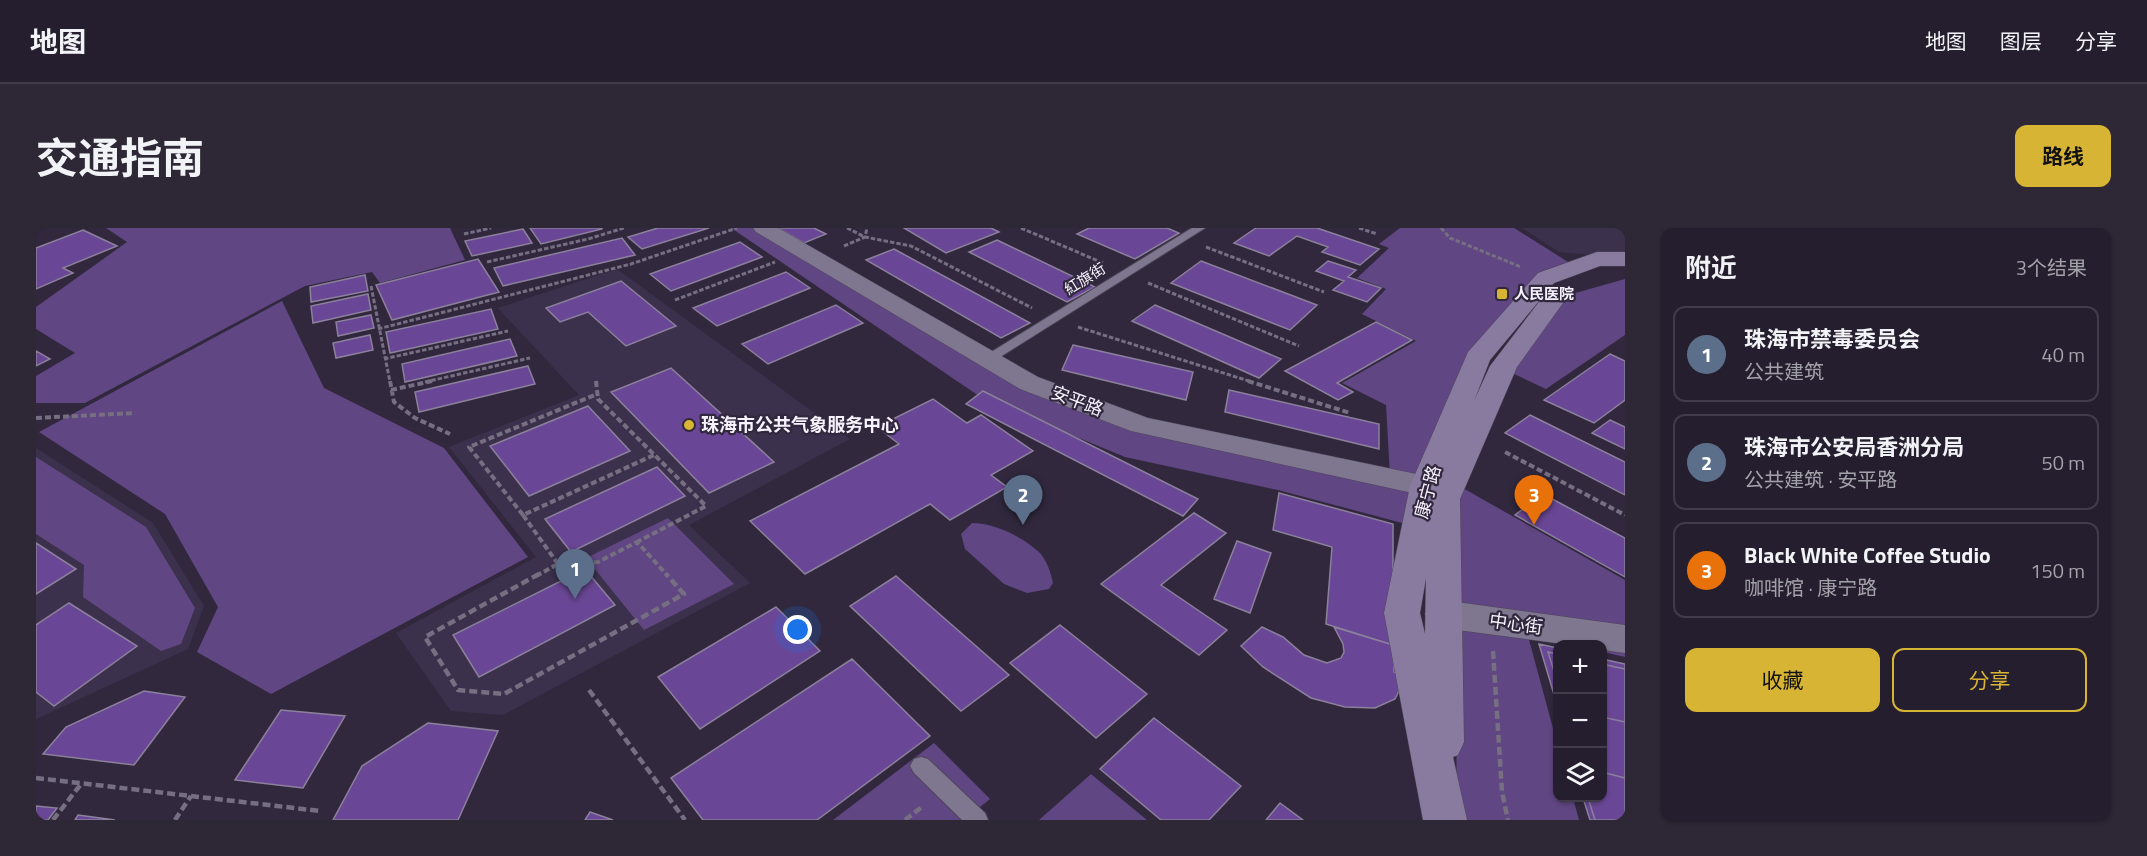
<!DOCTYPE html>
<html lang="zh">
<head>
<meta charset="utf-8">
<style>
	:root { --surface:#251e2e; --page:#2d2736; --text:#f1f3f6; --muted:#a3a2aa; --line:#423c4a; --accent:#d8b434 }
	body { margin:0; font-family:"Titillium Web","Noto Sans SC",sans-serif; background:var(--page); color:var(--text) }
	.controls { position:absolute; right:18px; bottom:18px; display:grid; overflow:hidden; border-radius:12px; box-shadow:0 2px 4px #0004 }
	.controls button { width:54px; height:54px; display:grid; place-items:center; padding:0; border:0; border-bottom:2px solid var(--line); background:var(--surface); color:var(--text); font:30px sans-serif }
	.you { position:absolute; left:762px; top:402px; width:21px; height:21px; margin:-15px; border:4px solid #fff; border-radius:50%; background:#1a73e8; box-shadow:0 0 0 9px #1a73e833 }
	.badge { display:grid; place-items:center; width:39px; height:39px; border-radius:50%; background:var(--accent); color:#fff; font-size:20px; font-weight:700 }
	.pin { position:absolute; translate:-50% -50px; filter:drop-shadow(0 2px 3px #0008) }
	.pin::after { content:''; position:absolute; top:32px; width:21px; height:18px; background:inherit; clip-path:polygon(0 0,100% 0,50% 100%) }
	.list { margin:0; padding:0; list-style:none }
	h2 { display:flex; justify-content:space-between; align-items:center; height:78px; margin:0; padding:0 24px; font-size:26px }
	h2 small { font-size:20px; font-weight:400; color:var(--muted) }
	.list li { display:grid; grid-template-columns:39px 1fr auto; gap:18px; align-items:center; box-sizing:border-box; height:96px; margin:0 12px 12px; padding:0 12px; border:2px solid var(--line); border-radius:12px }
	.list b { display:block; font-size:22px; white-space:nowrap }
	.list p { margin:0; font-size:20px; white-space:nowrap; color:var(--muted) }
	.list em { font-size:20px; font-style:normal; color:var(--muted) }
	.actions { display:flex; gap:12px; padding:18px 24px }
	.actions a { flex:1; padding:14px 0; border:2px solid var(--accent); border-radius:12px; text-align:center; font-size:21px; color:var(--accent) }
	.actions .main { background:var(--accent); color:#111 }
	.icon { flex:none; width:33px; height:33px; fill:none; stroke:currentColor; stroke-width:2; stroke-linecap:round; stroke-linejoin:round }
	.map { position:relative; flex:none; width:1589px; height:592px; overflow:hidden; border-radius:12px }
	header { display:flex; align-items:center; gap:36px; box-sizing:border-box; height:84px; padding:0 30px; background:var(--surface); border-bottom:2px solid var(--line) }
	header strong { font-size:28px }
	nav { display:flex; gap:33px; margin-inline-start:auto; font-size:21px }
	.intro { display:flex; align-items:center; justify-content:space-between; box-sizing:border-box; height:144px; padding:0 36px }
	h1 { margin:0; font-size:42px }
	.button { padding:15px 27px; border-radius:12px; background:var(--accent); color:#111; font-size:21px; font-weight:700 }
	main { display:flex; gap:36px; padding:0 36px }
	aside { flex:1; background:var(--surface); border-radius:12px; box-shadow:0 2px 4px #0004 }
	.map>svg:first-child { display:block }
	.built { fill:#3c314d }
	.green { fill:#604682 }
	.building { fill:#6a4796; stroke:#8b819b; stroke-width:1.5 }
	.lines { fill:none; stroke-linecap:round; stroke-linejoin:round }
	.lane-casing { stroke:#4e4758; stroke-width:2 }
	.street-casing { stroke:#4e4758; stroke-width:1 }
	.secondary-casing { stroke:#4e4758; stroke-width:1 }
	.path-far2 { stroke:#766e81; stroke-width:3; stroke-dasharray:4.5 2; stroke-linecap:butt }
	.path-far1 { stroke:#766e81; stroke-width:4; stroke-dasharray:6 3; stroke-linecap:butt }
	.path { stroke:#766e81; stroke-width:4.5; stroke-dasharray:8 4; stroke-linecap:butt }
	.lane { fill:#7f768f; fill-rule:evenodd }
	.street { fill:#7f768f; fill-rule:evenodd }
	.secondary { fill:#897aa0; fill-rule:evenodd }
	.poi-dot { fill:#d8b434; stroke:#31283e; stroke-width:2 }
	.labels { text-anchor:middle; stroke-width:4.5; stroke-linejoin:round; paint-order:stroke }
	.far-street-label { font-size:15px; fill:#f7f2fe; stroke:#31283e }
	.far-poi-label { font-size:15px; font-weight:bold; fill:#f7f2fe; stroke:#31283e; text-anchor:start }
	.street-label { font-size:18px; fill:#f7f2fe; stroke:#31283e }
	.poi-label { font-size:18px; font-weight:bold; fill:#f7f2fe; stroke:#31283e; text-anchor:start }
</style>
</head>
<body>
<header>
<strong>地图</strong>
<nav><a>地图</a><a>图层</a><a>分享</a></nav>
</header>
<div class="intro"><h1>交通指南</h1><a class="button">路线</a></div>
<main>
<div class="map">
<svg width="1589" height="592" viewBox="0 0 1589 592">
	<rect width="100%" height="100%" fill="#31283e"/>
	<!-- built -->
	<path class="built" d="M 1486,0 L 1589,0 L 1589,30 L 1523,24 Z
		M 581,41 L 814,211 L 653,297 L 714,355 L 467,487 L 415,483 L 360,405 L 500,329 L 413,219 L 543,167 L 462,80 Z
		M 0,220 L 117,295 L 168,378 L 152,421 L 0,491 Z"/>
	<!-- green -->
	<path class="green" d="M 70,0 L 414,0 L 429,32 L 344,55 L 336,44 L 269,58 L 49,175 L 0,175 L 0,148 L 39,125 L 0,101 L 0,79 L 91,14 Z
		M 695,0 L 722,0 L 992,157 L 1102,200 L 1381,261 L 1370,296 L 1242,262 L 1089,229 L 946,170 Z
		M 1364,0 L 1478,0 L 1537,37 L 1436,128 L 1386,254 L 1354,248 L 1350,177 L 1306,155 L 1380,113 L 1326,86 L 1350,61 L 1321,50 L 1353,20 L 1343,16 Z
		M 1589,51 L 1589,107 L 1510,161 L 1476,145 L 1529,68 Z
		M 246,73 L 288,160 L 408,220 L 492,329 L 235,466 L 161,424 L 182,379 L 129,286 L 3,204 Z
		M 0,229 L 110,299 L 159,380 L 145,416 L 125,423 L 47,369 L 48,337 L 0,306 Z
		M 1425,259 L 1589,352 L 1589,429 L 1567,424 L 1566,416 L 1533,416 L 1492,408 L 1521,515 L 1522,570 L 1537,570 L 1543,592 L 1421,592 L 1418,275 Z
		M 632,290 L 698,356 L 608,402 L 550,330 Z
		M 936,295 C 959,295 987,309 1004,325 C 1011,333 1015,345 1017,355 L 1013,361 L 991,365 L 968,356 L 929,321 L 925,306 Z
		M 898,515 L 954,571 L 928,592 L 797,592 Z
		M 1055,546 L 1111,592 L 1003,592 Z"/>
	<!-- building -->
	<path class="building" d="M 494,0 L 566,0 L 566,1 L 505,16 Z
		M 622,0 L 673,0 L 606,21 L 592,9 Z
		M 742,0 L 778,0 L 790,6 L 768,15 Z
		M 868,0 L 955,0 L 963,4 L 910,25 Z
		M 1053,0 L 1131,0 L 1143,5 L 1099,31 L 1041,6 Z
		M 1220,0 L 1281,0 L 1343,21 L 1324,37 L 1286,24 L 1292,19 L 1261,8 L 1233,28 L 1198,15 Z
		M 487,1 L 496,15 L 436,28 L 429,13 Z
		M 47,2 L 81,18 L 27,40 L 37,45 L 0,61 L 0,20 Z
		M 586,10 L 599,27 L 467,58 L 458,40 Z
		M 961,12 L 1059,59 L 1031,74 L 933,24 Z
		M 704,14 L 726,29 L 635,63 L 614,46 Z
		M 858,21 L 994,95 L 965,110 L 830,32 Z
		M 442,31 L 463,64 L 356,92 L 340,57 Z
		M 1165,33 L 1281,77 L 1254,102 L 1135,55 Z
		M 1292,33 L 1320,42 L 1312,49 L 1345,60 L 1331,74 L 1297,62 L 1308,53 L 1280,43 Z
		M 750,44 L 774,60 L 681,98 L 657,80 Z
		M 329,47 L 332,63 L 275,74 L 274,59 Z
		M 585,53 L 640,98 L 590,118 L 552,84 L 524,94 L 510,80 Z
		M 332,66 L 335,82 L 277,95 L 275,78 Z
		M 800,77 L 827,95 L 732,136 L 706,116 Z
		M 1119,77 L 1245,131 L 1223,150 L 1096,93 Z
		M 455,81 L 462,101 L 354,125 L 350,104 Z
		M 335,87 L 338,100 L 302,108 L 300,94 Z
		M 1340,94 L 1376,112 L 1301,155 L 1317,164 L 1302,172 L 1249,143 Z
		M 334,107 L 337,122 L 300,130 L 297,115 Z
		M 474,111 L 481,128 L 369,154 L 366,136 Z
		M 1037,117 L 1157,144 L 1150,172 L 1026,142 Z
		M 0,123 L 14,131 L 0,138 Z
		M 1574,126 L 1589,133 L 1589,172 L 1558,195 L 1508,172 Z
		M 492,138 L 499,156 L 383,184 L 379,164 Z
		M 635,140 L 738,234 L 673,265 L 575,164 Z
		M 1193,162 L 1343,196 L 1343,221 L 1189,184 Z
		M 947,163 L 1162,271 L 1147,288 L 930,176 Z
		M 897,171 L 931,195 L 945,187 L 997,223 L 955,247 L 971,259 L 914,292 L 894,276 L 769,346 L 714,293 L 863,216 L 841,199 Z
		M 552,178 L 594,223 L 493,268 L 454,218 Z
		M 1494,187 L 1589,234 L 1589,267 L 1469,205 Z
		M 1574,192 L 1589,199 L 1589,221 L 1556,205 Z
		M 621,239 L 649,268 L 535,324 L 509,291 Z
		M 1243,265 L 1357,296 L 1357,417 L 1290,396 L 1296,319 L 1237,302 Z
		M 1507,266 L 1589,310 L 1589,349 L 1479,287 Z
		M 1158,285 L 1190,305 L 1125,357 L 1191,402 L 1163,427 L 1065,356 Z
		M 1201,313 L 1235,325 L 1214,385 L 1178,371 Z
		M 0,315 L 40,341 L 0,366 Z
		M 549,341 L 579,377 L 443,449 L 417,407 Z
		M 860,348 L 973,447 L 925,483 L 814,378 Z
		M 33,375 L 101,418 L 18,478 L 0,464 L 0,397 Z
		M 740,379 L 784,423 L 664,501 L 622,449 Z
		M 1024,397 L 1111,466 L 1060,510 L 974,435 Z
		M 1226,399 L 1247,409 L 1268,427 L 1291,435 L 1305,430 L 1308,424 L 1307,416 L 1298,399 L 1357,417 L 1358,444 L 1370,449 L 1359,471 L 1339,480 L 1309,479 L 1275,470 L 1227,439 L 1205,418 Z
		M 1503,416 L 1522,420 L 1522,480 Z
		M 1512,424 L 1522,426 L 1522,456 Z
		M 816,431 L 894,508 L 781,592 L 667,592 L 635,550 Z
		M 1566,431 L 1589,436 L 1589,592 L 1554,592 L 1547,570 L 1566,570 Z
		M 1566,436 L 1589,441 L 1589,494 L 1566,489 Z
		M 108,463 L 149,469 L 98,537 L 7,526 L 30,499 Z
		M 245,482 L 309,488 L 267,560 L 199,552 Z
		M 1118,490 L 1205,558 L 1173,592 L 1125,592 L 1064,541 Z
		M 392,495 L 462,503 L 422,592 L 297,592 L 326,538 Z
		M 1566,544 L 1589,550 L 1589,592 L 1559,592 L 1552,570 L 1566,570 Z
		M 1244,575 L 1267,592 L 1230,592 Z
		M 0,578 L 21,580 L 12,592 L 0,592 Z
		M 554,584 L 577,592 L 549,592 Z
		M 42,587 L 79,592 L 39,592 Z"/>
	<g class="lines">
		<defs>
			<path id="lane" d="M 1156,0 L 1169,0 L 956,134 L 946,134 L 944,131 Z
				M 885,529 L 892,531 L 949,585 L 952,592 L 926,592 L 878,545 L 874,538 L 878,531 Z"/>
			<path id="street" d="M 717,0 L 742,0 L 1002,149 L 1112,190 L 1390,248 L 1401,251 L 1405,258 L 1401,265 L 1390,268 L 1095,203 L 984,161 L 720,4 Z
				M 1406,372 L 1589,397 L 1589,425 L 1566,422 L 1566,416 L 1527,416 L 1406,400 L 1394,396 L 1389,386 L 1394,376 Z"/>
			<path id="secondary" d="M 1561,24 L 1589,24 L 1589,38 L 1564,38 L 1518,55 L 1454,132 L 1438,173 L 1454,138 L 1506,70 L 1515,68 L 1524,70 L 1527,75 L 1481,139 L 1424,271 L 1428,514 L 1422,527 L 1417,529 L 1431,592 L 1387,592 L 1348,385 L 1374,258 L 1432,124 L 1502,45 ZM 1390,350 L 1389,406 L 1384,385 Z"/>
		</defs>
		<!-- lane casing -->
		<use href="#lane" class="lane-casing"/>
		<!-- street casing -->
		<use href="#street" class="street-casing"/>
		<!-- secondary casing -->
		<use href="#secondary" class="secondary-casing"/>
		<!-- path-far2 -->
		<path class="path-far2" d="M 811,0 L 829,9 L 875,18 L 996,80
			M 985,0 L 1067,35
			M 1323,0 L 1341,6
			M 1405,0 L 1414,10 L 1485,39
			M 428,6 L 455,0
			M 808,18 L 829,9 L 831,0
			M 1170,19 L 1288,64
			M 451,34 L 552,11 L 588,0
			M 1112,55 L 1263,118
			M 335,58 L 354,154
			M 639,72 L 739,34
			M 1042,99 L 1216,154
			M 342,101 L 595,36 L 701,0
			M 348,131 L 472,103
			M 389,154 L 494,130"/>
		<!-- path-far1 -->
		<path class="path-far1" d="M 354,153 L 358,174 L 379,190 L 414,206
			M 560,153 L 562,171 L 670,278 L 601,314
			M 1212,153 L 1314,185
			M 355,162 L 396,153
			M 0,190 L 99,185
			M 1469,224 L 1589,287
			M 487,287 L 433,219 L 561,166
			M 522,336 L 487,287 L 618,227
			M 522,336 L 562,334 L 601,314 L 632,348
			M 500,348 L 522,336"/>
		<!-- path -->
		<path class="path" d="M 503,346 L 389,409 L 422,462 L 468,466 L 648,366 L 630,346
			M 1457,423 L 1466,564 L 1472,592
			M 553,462 L 649,592
			M 0,550 L 284,583
			M 17,592 L 45,556
			M 139,592 L 155,568
			M 869,592 L 887,578"/>
		<!-- lane -->
		<use href="#lane" class="lane"/>
		<!-- street -->
		<use href="#street" class="street"/>
		<!-- secondary -->
		<use href="#secondary" class="secondary"/>
	</g>
	<!-- markers -->
	<g class="poi-dot">
		<rect x="1460" y="60" width="12" height="12" rx="3"/>
		<circle cx="653" cy="197" r="6"/>
	</g>
	<g class="labels">
		<!-- far-street labels -->
		<g class="far-street-label">
			<text transform="translate(1049 51) rotate(-32)" y="5">紅旗街</text>
		</g>
		<!-- far-poi labels -->
		<g class="far-poi-label">
			<text x="1478" y="71">人民医院</text>
		</g>
		<!-- street labels -->
		<g class="street-label">
			<text transform="translate(1041 173) rotate(21)" y="6">安平路</text>
			<text transform="translate(1392 264) rotate(-75)" y="6">康宁路</text>
			<text transform="translate(1480 396) rotate(8)" y="6">中心街</text>
		</g>
		<!-- poi labels -->
		<g class="poi-label">
			<text x="665" y="203">珠海市公共气象服务中心</text>
		</g>
	</g>
</svg>
<div class="controls">
<button>+</button>
<button>−</button>
<button><svg class="icon" aria-label="layers" viewBox="0 0 24 24"><path d="M12 4l9 5-9 5-9-5zM3 14l9 5 9-5"/></svg></button>
</div>
<div class="you"></div>
<div class="pin badge" style="left:539px;top:371px;background:#5c6f8a">1</div>
<div class="pin badge" style="left:987px;top:297px;background:#5c6f8a">2</div>
<div class="pin badge" style="left:1498px;top:297px;background:#e8710a">3</div>
</div>
<aside>
<h2>附近<small>3个结果</small></h2>
<ul class="list">
<li><span class="badge" style="background:#5c6f8a">1</span><div><b>珠海市禁毒委员会</b><p>公共建筑</p></div><em>40 m</em></li>
<li><span class="badge" style="background:#5c6f8a">2</span><div><b>珠海市公安局香洲分局</b><p>公共建筑 · 安平路</p></div><em>50 m</em></li>
<li><span class="badge" style="background:#e8710a">3</span><div><b>Black White Coffee Studio</b><p>咖啡馆 · 康宁路</p></div><em>150 m</em></li>
</ul>
<div class="actions"><a class="main">收藏</a><a>分享</a></div>
</aside>
</main>
</body>
</html>
